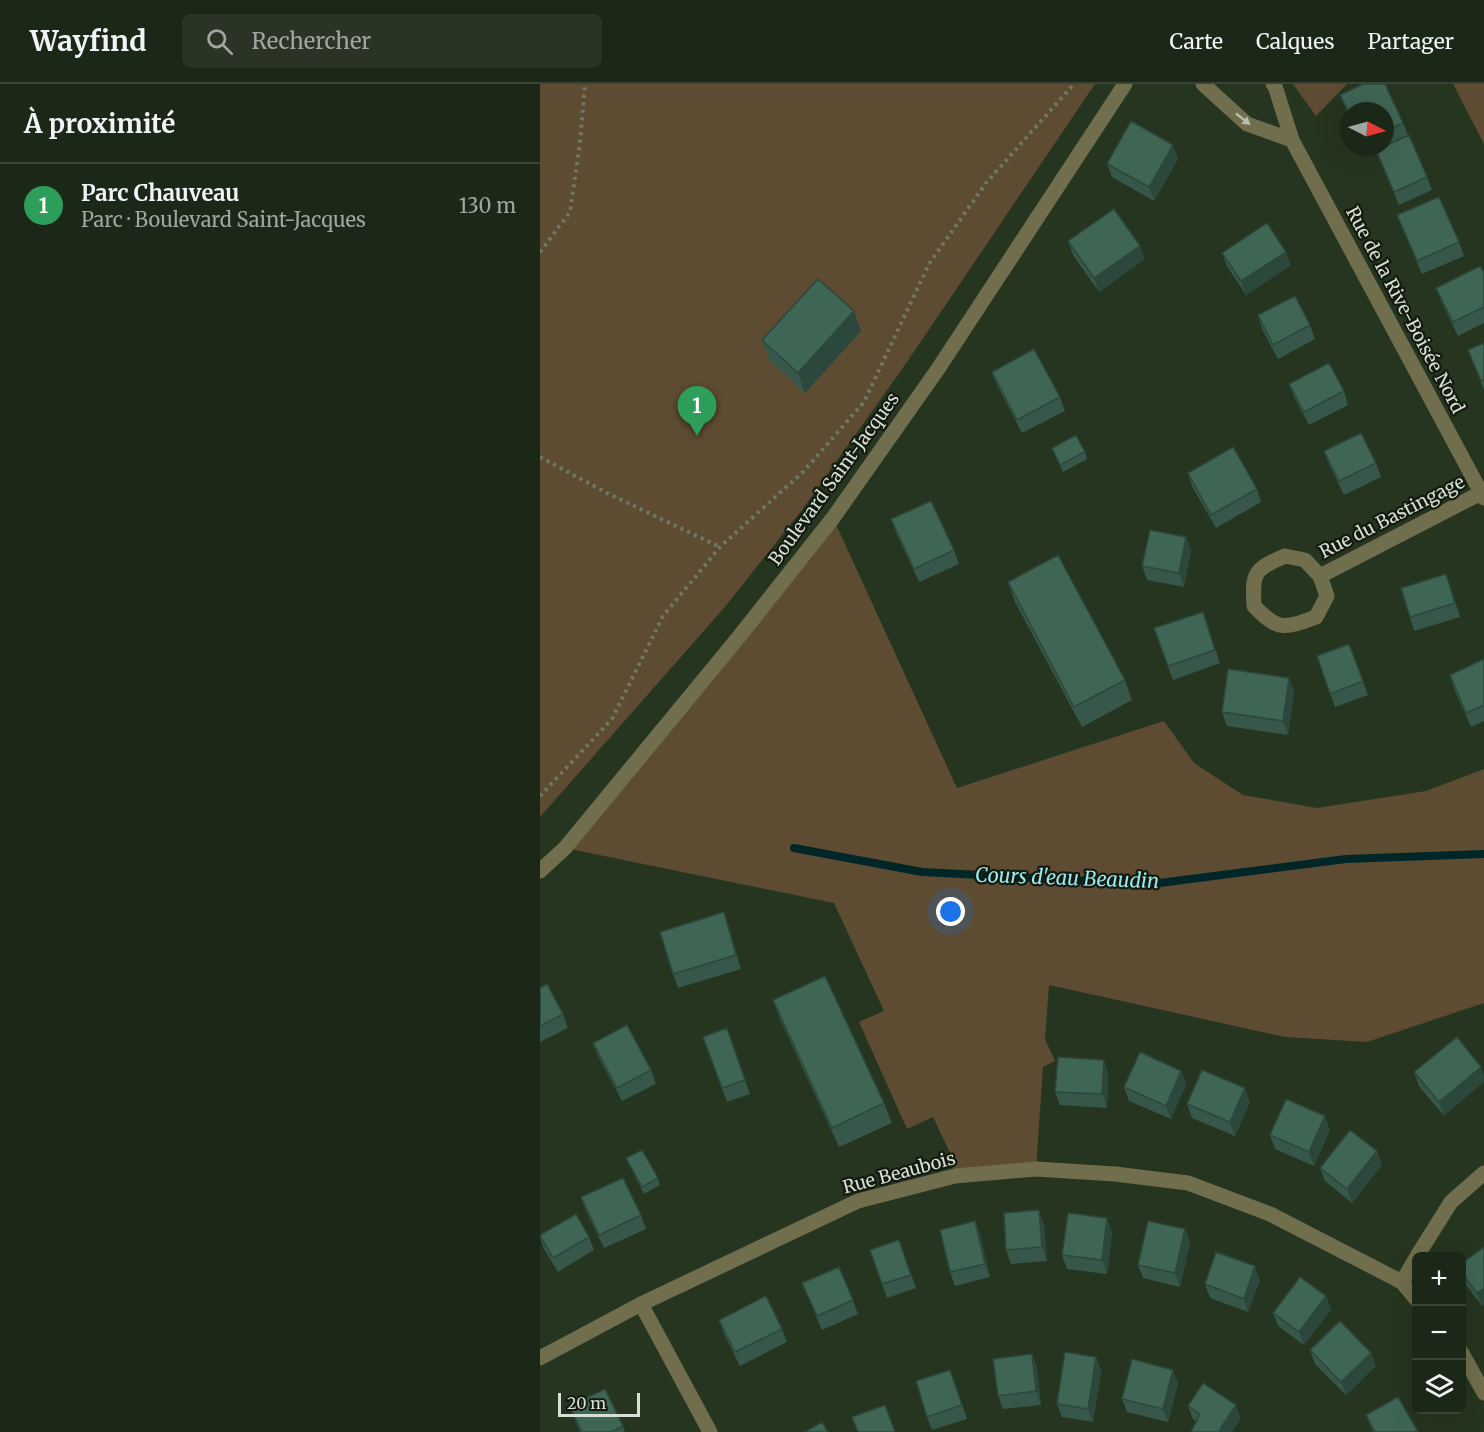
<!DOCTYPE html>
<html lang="fr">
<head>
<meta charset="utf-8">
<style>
	:root { --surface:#1c2817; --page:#293424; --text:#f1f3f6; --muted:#a0a6a1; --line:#3a4436; --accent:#0b8043 }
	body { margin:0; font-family:Merriweather,serif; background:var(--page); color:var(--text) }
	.controls { position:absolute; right:18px; bottom:18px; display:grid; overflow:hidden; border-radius:9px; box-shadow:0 6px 24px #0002 }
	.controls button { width:54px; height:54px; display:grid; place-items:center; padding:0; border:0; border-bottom:2px solid var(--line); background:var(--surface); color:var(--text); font:30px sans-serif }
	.compass { position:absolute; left:800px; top:18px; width:54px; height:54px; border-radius:50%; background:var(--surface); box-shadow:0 6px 24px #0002; rotate:96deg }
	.scale { position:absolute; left:18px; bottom:15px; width:82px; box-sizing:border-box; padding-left:6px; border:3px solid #d7e1d3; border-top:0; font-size:16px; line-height:21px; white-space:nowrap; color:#d7e1d3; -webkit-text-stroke:4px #141a10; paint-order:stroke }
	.you { position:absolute; left:411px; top:828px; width:21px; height:21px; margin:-15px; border:4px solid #fff; border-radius:50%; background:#1a73e8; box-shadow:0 0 0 9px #1a73e833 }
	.badge { display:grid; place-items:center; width:39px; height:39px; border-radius:50%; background:var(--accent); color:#fff; font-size:20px; font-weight:700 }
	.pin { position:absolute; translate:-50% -50px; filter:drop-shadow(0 2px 3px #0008) }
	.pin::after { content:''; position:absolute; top:32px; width:21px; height:18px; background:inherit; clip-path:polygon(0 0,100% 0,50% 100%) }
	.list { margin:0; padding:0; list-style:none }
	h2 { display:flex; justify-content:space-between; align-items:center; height:78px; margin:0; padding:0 24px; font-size:26px }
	h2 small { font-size:20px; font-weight:400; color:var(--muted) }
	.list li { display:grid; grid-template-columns:39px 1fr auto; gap:18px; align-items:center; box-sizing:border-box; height:84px; padding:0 24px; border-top:2px solid var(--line) }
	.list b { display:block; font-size:22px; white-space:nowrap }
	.list p { margin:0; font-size:20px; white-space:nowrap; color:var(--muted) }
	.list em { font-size:20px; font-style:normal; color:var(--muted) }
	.icon { flex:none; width:33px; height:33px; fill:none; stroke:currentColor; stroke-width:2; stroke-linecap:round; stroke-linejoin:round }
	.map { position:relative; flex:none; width:944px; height:1348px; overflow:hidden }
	header { display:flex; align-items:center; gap:36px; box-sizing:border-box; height:84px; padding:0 30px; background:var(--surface); border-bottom:2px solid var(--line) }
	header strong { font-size:28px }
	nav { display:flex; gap:33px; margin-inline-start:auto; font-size:21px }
	.search { width:420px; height:54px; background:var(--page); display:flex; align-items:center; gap:15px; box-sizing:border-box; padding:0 21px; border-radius:9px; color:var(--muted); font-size:22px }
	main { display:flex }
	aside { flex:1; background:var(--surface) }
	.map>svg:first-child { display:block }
	.green { fill:#5d4b32 }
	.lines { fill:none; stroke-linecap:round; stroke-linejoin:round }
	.stream { stroke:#012627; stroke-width:8 }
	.path { stroke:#6d7a67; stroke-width:4; stroke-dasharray:3 4.5; stroke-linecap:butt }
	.minor { stroke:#706e4c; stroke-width:15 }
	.wall { fill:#365749 }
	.shaded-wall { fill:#2c473c }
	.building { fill:#3f6555; stroke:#2c473c; stroke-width:1.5 }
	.oneway { fill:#b8beaa }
	.labels { text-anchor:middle; stroke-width:4.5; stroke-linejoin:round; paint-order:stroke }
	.street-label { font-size:18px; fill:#d7e1d3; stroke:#141a10 }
	.water-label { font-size:20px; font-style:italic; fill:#98ebed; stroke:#141a10 }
</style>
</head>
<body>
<header>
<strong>Wayfind</strong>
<div class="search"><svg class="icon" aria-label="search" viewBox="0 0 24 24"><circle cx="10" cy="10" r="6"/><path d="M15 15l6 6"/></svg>Rechercher</div>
<nav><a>Carte</a><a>Calques</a><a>Partager</a></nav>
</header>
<main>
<aside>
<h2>À proximité<small></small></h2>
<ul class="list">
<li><span class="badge" style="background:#2e9e5b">1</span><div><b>Parc Chauveau</b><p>Parc · Boulevard Saint-Jacques</p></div><em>130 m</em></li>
</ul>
</aside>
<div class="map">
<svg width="944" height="1348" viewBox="0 0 944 1348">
	<rect width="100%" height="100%" fill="#26351f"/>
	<!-- green -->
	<path class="green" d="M 0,0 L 555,0 L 367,278 L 262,426 L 184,524 L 0,733 Z
		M 753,0 L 807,0 L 776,32 Z
		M 913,0 L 944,0 L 944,60 Z
		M 293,434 L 417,704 L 624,637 L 654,679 L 703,711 L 777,724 L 886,707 L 944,685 L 944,919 L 827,958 L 745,953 L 509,901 L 505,955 L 515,977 L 503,983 L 496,1085 L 415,1092 L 410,1069 L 393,1033 L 367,1045 L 319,938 L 344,927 L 294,819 L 25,764 Z"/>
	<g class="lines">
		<!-- stream -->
		<path class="stream" d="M 254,764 L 382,788 L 612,800 L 806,775 L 944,770"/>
		<!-- path -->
		<path class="path" d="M 0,168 L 30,128 L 40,59 L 45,0
			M 0,373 L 69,410 L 180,463
			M 0,712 L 72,635 L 123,532 L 180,463 L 263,388 L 324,318 L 389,180 L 446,99 L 534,0"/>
		<!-- minor -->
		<path class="minor" d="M 663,0 L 707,40 L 752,56
			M 733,0 L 735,2 L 752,56 L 944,414
			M 745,472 L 765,476 L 780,492 L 787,512 L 776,533 C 744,545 738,547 714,522 C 712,489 714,485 745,472 Z
			M 780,492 L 941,409
			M 0,787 L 25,764 L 198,554 L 293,434 L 398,285 L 585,0
			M 877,1172 L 911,1118 L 944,1089
			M 862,1198 L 876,1174
			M 101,1220 L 170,1348
			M 922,1269 L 944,1309
			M 0,1274 L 101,1220 L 318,1117 L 415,1092 L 496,1085 L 575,1090 L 648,1099 L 730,1130 L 862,1198 L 876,1215"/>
	</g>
	<!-- wall -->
	<path class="wall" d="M 823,0 L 845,0 L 863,39 L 868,51 L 887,93 L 892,106 L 859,121 L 836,67 L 828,71 L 824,63 L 845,63 L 845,27 L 809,27 L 809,33 L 800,11 Z
		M 638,75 L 614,117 L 572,93 L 567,80 Z
		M 857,131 L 919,158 L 924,172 L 882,190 Z
		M 528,157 L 605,175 L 559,208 L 533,171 Z
		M 682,169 L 751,181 L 706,211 L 687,182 Z
		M 944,189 L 944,239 L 918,252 L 901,217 L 896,204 Z
		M 718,231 L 770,241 L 775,255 L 738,275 L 722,245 Z
		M 321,247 L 265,309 L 229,276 L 222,256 Z
		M 944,259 L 944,306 L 928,266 Z
		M 452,288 L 520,313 L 525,327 L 482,349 L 457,301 Z
		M 749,300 L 804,307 L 808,321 L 769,341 L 754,313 Z
		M 512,364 L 545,368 L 547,375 L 523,388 Z
		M 784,367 L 836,379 L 841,393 L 804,411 L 789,380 Z
		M 648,389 L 717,405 L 721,418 L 676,444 L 652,402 Z
		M 351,435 L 414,466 L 419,480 L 379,498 L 356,449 Z
		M 646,453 L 651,467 L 644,503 L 607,496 L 602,482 Z
		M 468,498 L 585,596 L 592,616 L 542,643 L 475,518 Z
		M 911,504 L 920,533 L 874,547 L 870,533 Z
		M 663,528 L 680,579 L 633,596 L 614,544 Z
		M 809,560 L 828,611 L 795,623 L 777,572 Z
		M 944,575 L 944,637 L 931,643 L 914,605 L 910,591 Z
		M 749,594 L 754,608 L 748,651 L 687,642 L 682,628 Z
		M 184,828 L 201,885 L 138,904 L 133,890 Z
		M 0,904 L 23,930 L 28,944 L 0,958 Z
		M 233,916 L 344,1019 L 352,1039 L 299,1063 L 240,935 Z
		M 187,944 L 210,1010 L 187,1018 L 163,953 Z
		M 917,953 L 904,1032 L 879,1002 L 874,988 Z
		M 53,959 L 111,986 L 116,1000 L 82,1017 L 58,972 Z
		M 564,976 L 568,989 L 567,1024 L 520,1021 L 515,1008 Z
		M 641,987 L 646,1000 L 631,1035 L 589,1017 L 584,1003 Z
		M 710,1018 L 695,1052 L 652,1034 L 647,1020 Z
		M 790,1046 L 774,1082 L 735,1065 L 730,1051 Z
		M 837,1067 L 842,1081 L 812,1119 L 785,1097 L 780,1084 Z
		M 86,1074 L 118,1094 L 120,1101 L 104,1110 L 89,1081 Z
		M 41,1113 L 101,1131 L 106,1145 L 64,1164 L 46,1127 Z
		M 435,1137 L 440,1151 L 450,1193 L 415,1202 L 410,1188 Z
		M 504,1140 L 507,1177 L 471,1180 L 466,1166 Z
		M 645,1145 L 650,1159 L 640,1203 L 603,1194 L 598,1181 Z
		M 572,1148 L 567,1190 L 527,1185 L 522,1171 Z
		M 0,1153 L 49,1153 L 54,1166 L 18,1188 L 4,1165 Z
		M 359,1156 L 376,1204 L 347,1214 L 330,1166 Z
		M 944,1163 L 942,1222 L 922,1196 L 921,1194 L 921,1180 Z
		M 720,1196 L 708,1228 L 670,1214 L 665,1200 Z
		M 262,1199 L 313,1216 L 318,1230 L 282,1246 Z
		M 786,1212 L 791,1226 L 764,1261 L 738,1242 L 733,1229 Z
		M 179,1236 L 242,1245 L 247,1258 L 200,1282 L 184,1250 Z
		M 770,1266 L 831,1269 L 836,1282 L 806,1311 L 775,1280 Z
		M 492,1270 L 497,1284 L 501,1321 L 463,1325 L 458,1312 Z
		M 556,1273 L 561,1287 L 553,1338 L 522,1333 L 517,1320 Z
		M 415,1299 L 427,1335 L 392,1346 L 387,1333 Z
		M 638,1299 L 628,1338 L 587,1328 L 582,1315 Z
		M 858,1313 L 878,1348 L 833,1348 L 826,1331 Z
		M 29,1322 L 83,1342 L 85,1348 L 40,1348 Z
		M 648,1322 L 701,1335 L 656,1337 L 653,1335 Z"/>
	<!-- shaded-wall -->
	<path class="shaded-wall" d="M 633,61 L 638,75 L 614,117 L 609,103 Z
		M 600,162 L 605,175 L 559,208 L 554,194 Z
		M 746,168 L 751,181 L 706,211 L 701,197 Z
		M 314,227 L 321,247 L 265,309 L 258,289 Z
		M 646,453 L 651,467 L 644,503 L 639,489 Z
		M 749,594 L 754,608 L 748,651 L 743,637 Z
		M 184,828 L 189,842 L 201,885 L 196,871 Z
		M 564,976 L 568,989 L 567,1024 L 562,1010 Z
		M 941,983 L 944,992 L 944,998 L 904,1032 L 899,1018 Z
		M 641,987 L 646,1000 L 631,1035 L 626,1022 Z
		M 705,1004 L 710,1018 L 695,1052 L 690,1038 Z
		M 785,1032 L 790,1046 L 774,1082 L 769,1068 Z
		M 837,1067 L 842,1081 L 812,1119 L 807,1105 Z
		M 499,1126 L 504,1140 L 507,1177 L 502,1163 Z
		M 567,1134 L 572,1148 L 567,1190 L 562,1176 Z
		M 435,1137 L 440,1151 L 450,1193 L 445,1180 Z
		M 645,1145 L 650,1159 L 640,1203 L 635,1189 Z
		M 715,1182 L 720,1196 L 708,1228 L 704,1215 Z
		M 944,1204 L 944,1221 L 942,1222 L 937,1209 Z
		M 786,1212 L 791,1226 L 764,1261 L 759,1248 Z
		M 831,1269 L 836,1282 L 806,1311 L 801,1298 Z
		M 492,1270 L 497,1284 L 501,1321 L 496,1307 Z
		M 556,1273 L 561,1287 L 553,1338 L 548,1325 Z
		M 633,1286 L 638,1299 L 628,1338 L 623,1325 Z
		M 696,1321 L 701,1335 L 692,1348 L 679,1348 L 682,1342 Z"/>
	<!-- building -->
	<path class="building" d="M 823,0 L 845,0 L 863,39 L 845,47 L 845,27 L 809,27 L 809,29 L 800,11 Z
		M 591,37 L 633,61 L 609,103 L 567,80 Z
		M 869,51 L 887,93 L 854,108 L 836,66 L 842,63 L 845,63 L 845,62 Z
		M 899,113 L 919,158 L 877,177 L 857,131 Z
		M 574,125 L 600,162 L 554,194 L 528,157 Z
		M 727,139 L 746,168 L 701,197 L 682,169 Z
		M 940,182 L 944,189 L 944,223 L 913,238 L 896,204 Z
		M 278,195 L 314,227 L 258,289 L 222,256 Z
		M 755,212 L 770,241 L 733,261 L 718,231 Z
		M 944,259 L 944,296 L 941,297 L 928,266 Z
		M 494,265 L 520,313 L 477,336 L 452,288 Z
		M 789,279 L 804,307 L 764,328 L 749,300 Z
		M 821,349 L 836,379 L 799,397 L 784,367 Z
		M 536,351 L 545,368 L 520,381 L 512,364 Z
		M 693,363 L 717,405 L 671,431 L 648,389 Z
		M 391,417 L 414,466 L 374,485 L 351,435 Z
		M 610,446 L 646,453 L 639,489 L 602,482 Z
		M 518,471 L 585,596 L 534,623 L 468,498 Z
		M 906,490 L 915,519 L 870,533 L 861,504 Z
		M 663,528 L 675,566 L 628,582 L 614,544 Z
		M 809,560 L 823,597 L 790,610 L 777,572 Z
		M 944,575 L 944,621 L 926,629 L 910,591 Z
		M 688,585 L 749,594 L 743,637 L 682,628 Z
		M 184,828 L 196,871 L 133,890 L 120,848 Z
		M 285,892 L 344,1019 L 292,1044 L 233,916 Z
		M 7,900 L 23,930 L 0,942 L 0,904 Z
		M 87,941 L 111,986 L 77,1004 L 53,959 Z
		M 187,944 L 205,996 L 182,1004 L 163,953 Z
		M 917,953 L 941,983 L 899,1018 L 874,988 Z
		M 600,968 L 641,987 L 626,1022 L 584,1003 Z
		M 518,973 L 564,976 L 562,1010 L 515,1008 Z
		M 662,986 L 705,1004 L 690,1038 L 647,1020 Z
		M 746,1015 L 785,1032 L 769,1068 L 730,1051 Z
		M 810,1046 L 837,1067 L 807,1105 L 780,1084 Z
		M 102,1066 L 118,1094 L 102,1103 L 86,1074 Z
		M 83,1094 L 101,1131 L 59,1151 L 41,1113 Z
		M 499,1126 L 502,1163 L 466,1166 L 464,1129 Z
		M 528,1129 L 567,1134 L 562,1176 L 522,1171 Z
		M 36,1130 L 49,1153 L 13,1174 L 0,1151 Z
		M 435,1137 L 445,1180 L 410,1188 L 400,1146 Z
		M 608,1137 L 645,1145 L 635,1189 L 598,1181 Z
		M 359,1156 L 371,1191 L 342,1200 L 330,1166 Z
		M 944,1163 L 944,1204 L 937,1209 L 921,1188 L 921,1180 Z
		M 676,1168 L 715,1182 L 704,1215 L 665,1200 Z
		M 299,1183 L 313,1216 L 277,1232 L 262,1199 Z
		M 760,1193 L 786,1212 L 759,1248 L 733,1229 Z
		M 226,1212 L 242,1245 L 195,1268 L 179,1236 Z
		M 800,1237 L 831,1269 L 801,1298 L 770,1266 Z
		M 525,1268 L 556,1273 L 548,1325 L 517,1320 Z
		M 492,1270 L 496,1307 L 458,1312 L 453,1275 Z
		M 592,1275 L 633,1286 L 623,1325 L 582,1315 Z
		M 410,1286 L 422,1321 L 387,1333 L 376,1297 Z
		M 663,1299 L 696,1321 L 682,1342 L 679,1348 L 651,1348 L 660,1330 L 648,1322 Z
		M 65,1305 L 83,1342 L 71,1348 L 42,1348 L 29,1322 Z
		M 858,1313 L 877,1346 L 874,1348 L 835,1348 L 826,1331 Z
		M 345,1321 L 355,1348 L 318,1348 L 312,1333 Z
		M 282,1338 L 288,1348 L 265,1348 Z"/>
	<!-- one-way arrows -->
	<defs><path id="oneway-solid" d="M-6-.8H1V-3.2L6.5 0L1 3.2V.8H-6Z" transform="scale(1.5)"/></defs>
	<use class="oneway" href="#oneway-solid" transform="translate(703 35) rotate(38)"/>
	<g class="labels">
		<!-- street labels -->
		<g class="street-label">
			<text transform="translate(865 226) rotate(62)" y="6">Rue de la Rive-Boisée Nord</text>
			<text transform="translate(294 395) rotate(-54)" y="6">Boulevard Saint-Jacques</text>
			<text transform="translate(852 433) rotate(-27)" y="6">Rue du Bastingage</text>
			<text transform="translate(359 1089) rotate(-15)" y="6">Rue Beaubois</text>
		</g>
		<!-- water labels -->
		<g class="water-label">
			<text transform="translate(527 794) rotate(2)" y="7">Cours d'eau Beaudin</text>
		</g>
	</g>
</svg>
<div class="controls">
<button>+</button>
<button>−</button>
<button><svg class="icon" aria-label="layers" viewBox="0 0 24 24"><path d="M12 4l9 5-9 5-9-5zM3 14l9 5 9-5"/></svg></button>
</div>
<svg class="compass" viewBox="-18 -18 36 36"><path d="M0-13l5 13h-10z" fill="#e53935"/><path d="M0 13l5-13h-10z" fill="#a0a6a1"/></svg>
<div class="scale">20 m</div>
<div class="you"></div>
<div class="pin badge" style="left:157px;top:352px;background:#2e9e5b">1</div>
</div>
</main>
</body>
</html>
